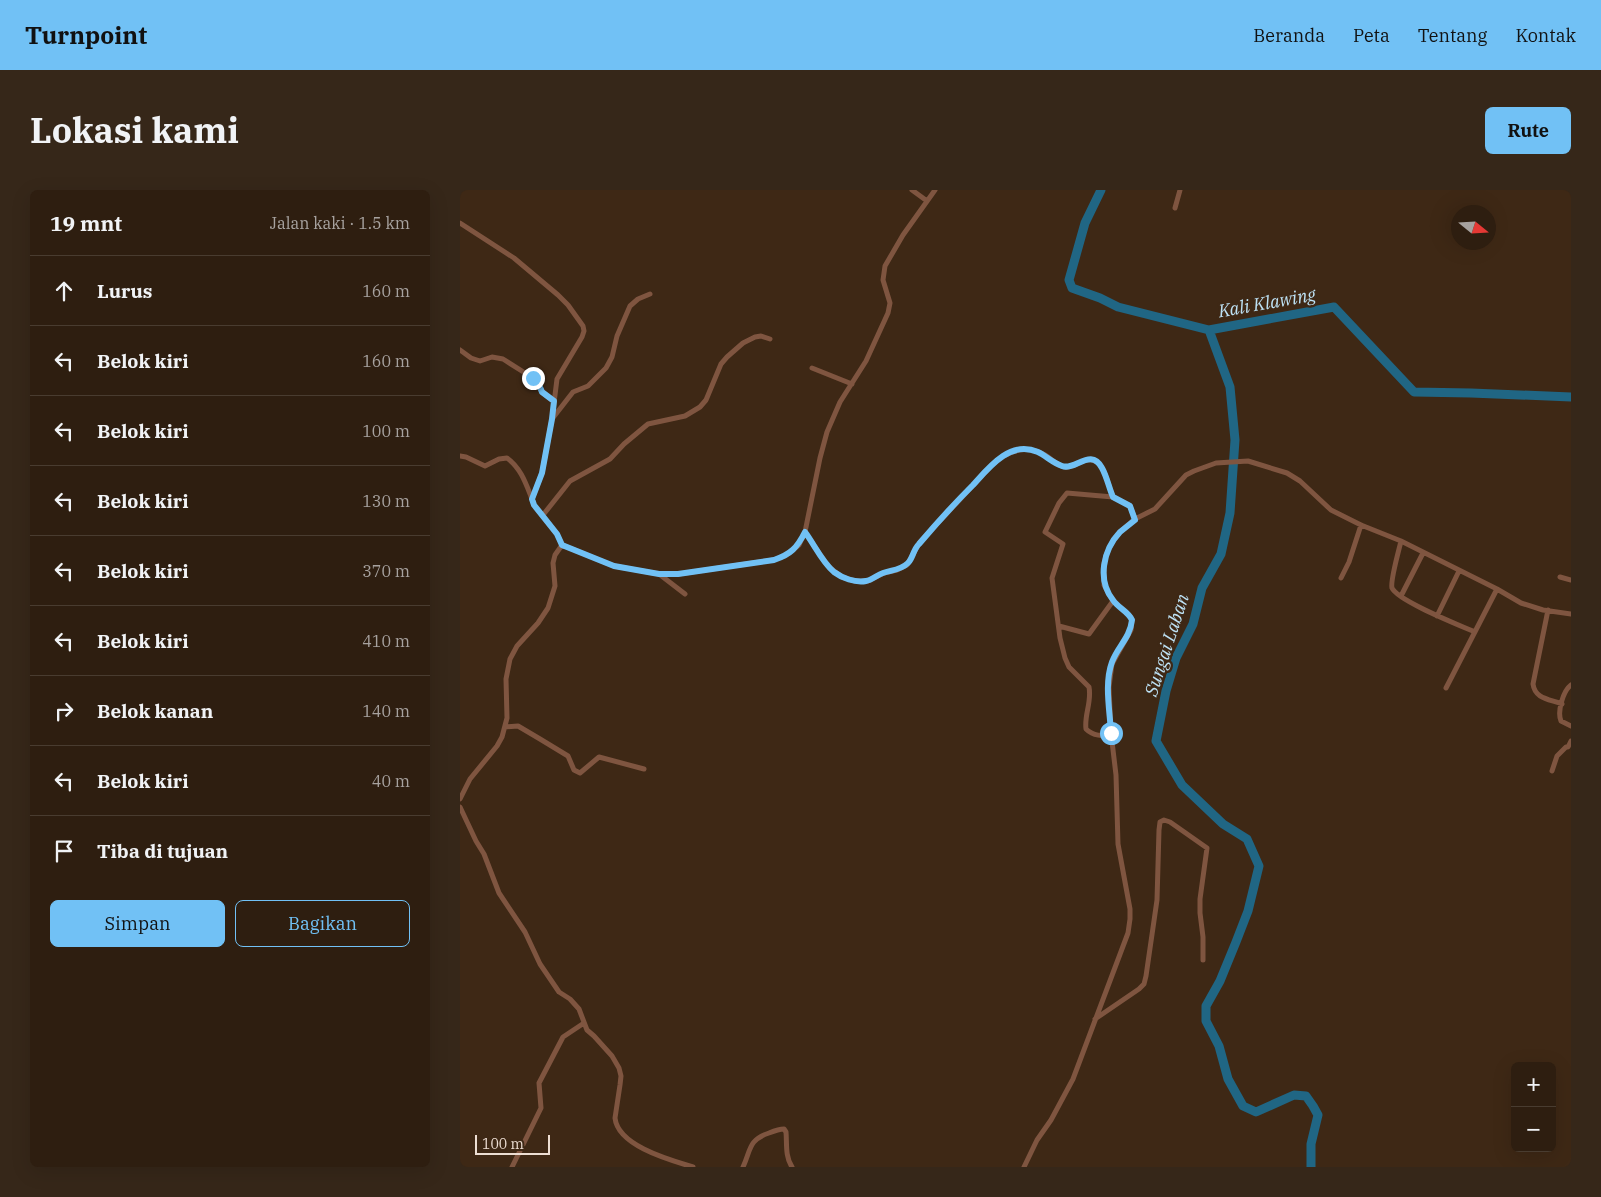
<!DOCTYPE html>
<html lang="id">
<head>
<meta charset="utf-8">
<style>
	:root { --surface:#2e1e10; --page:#362719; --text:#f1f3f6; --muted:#a7a29f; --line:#493c30; --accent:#71c1f5 }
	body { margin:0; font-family:"IBM Plex Serif",serif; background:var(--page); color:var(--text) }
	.controls { position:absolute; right:15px; bottom:15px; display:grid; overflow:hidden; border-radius:8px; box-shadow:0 5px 20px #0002 }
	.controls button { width:45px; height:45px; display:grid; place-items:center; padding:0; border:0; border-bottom:1px solid var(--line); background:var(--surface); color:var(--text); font:25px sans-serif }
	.compass { position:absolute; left:991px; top:15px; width:45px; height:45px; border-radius:50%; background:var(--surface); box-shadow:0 5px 20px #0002; rotate:108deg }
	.scale { position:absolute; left:15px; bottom:12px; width:75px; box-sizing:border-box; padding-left:5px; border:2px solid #edded3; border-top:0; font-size:14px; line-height:18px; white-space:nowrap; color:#edded3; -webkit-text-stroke:4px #3e2815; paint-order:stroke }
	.stop { position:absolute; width:15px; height:15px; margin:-11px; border:4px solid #71c1f5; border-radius:50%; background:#fff }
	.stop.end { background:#71c1f5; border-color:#fff; box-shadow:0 1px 5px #0008 }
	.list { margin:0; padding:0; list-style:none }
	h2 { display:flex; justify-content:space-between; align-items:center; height:65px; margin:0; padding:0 20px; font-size:21px }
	h2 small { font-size:16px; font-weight:400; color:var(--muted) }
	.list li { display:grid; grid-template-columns:32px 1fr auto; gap:15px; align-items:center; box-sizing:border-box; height:70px; padding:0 20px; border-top:1px solid var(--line) }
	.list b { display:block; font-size:19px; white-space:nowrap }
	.list em { font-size:16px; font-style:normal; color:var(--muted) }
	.actions { display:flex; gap:10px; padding:15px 20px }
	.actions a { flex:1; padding:11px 0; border:1px solid var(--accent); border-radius:8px; text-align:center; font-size:18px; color:var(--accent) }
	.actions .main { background:var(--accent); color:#111 }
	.icon { flex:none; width:28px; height:28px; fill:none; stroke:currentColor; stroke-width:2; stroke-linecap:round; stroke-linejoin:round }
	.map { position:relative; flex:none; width:1111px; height:977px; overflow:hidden; border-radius:8px }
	header { display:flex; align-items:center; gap:30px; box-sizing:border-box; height:70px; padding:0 25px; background:var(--accent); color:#111 }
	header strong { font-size:24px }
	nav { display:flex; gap:28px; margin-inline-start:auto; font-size:18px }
	.intro { display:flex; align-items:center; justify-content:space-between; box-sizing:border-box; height:120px; padding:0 30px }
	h1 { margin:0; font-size:35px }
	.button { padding:12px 22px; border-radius:8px; background:var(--accent); color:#111; font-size:18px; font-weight:700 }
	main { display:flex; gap:30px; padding:0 30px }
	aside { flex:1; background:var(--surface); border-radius:8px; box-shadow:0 5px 20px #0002 }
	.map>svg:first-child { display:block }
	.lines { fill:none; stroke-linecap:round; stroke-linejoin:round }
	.river { stroke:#206684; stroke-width:9 }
	.minor { stroke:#7f5540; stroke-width:5 }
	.route { stroke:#71c1f5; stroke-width:6 }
	.labels { text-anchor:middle; stroke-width:5; stroke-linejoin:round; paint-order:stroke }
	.water-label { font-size:18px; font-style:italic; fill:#bee2f5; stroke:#3e2815 }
</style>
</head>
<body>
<header>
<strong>Turnpoint</strong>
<nav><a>Beranda</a><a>Peta</a><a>Tentang</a><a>Kontak</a></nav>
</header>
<div class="intro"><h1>Lokasi kami</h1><a class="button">Rute</a></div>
<main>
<aside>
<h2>19 mnt<small>Jalan kaki · 1.5 km</small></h2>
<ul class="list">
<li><svg class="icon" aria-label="ahead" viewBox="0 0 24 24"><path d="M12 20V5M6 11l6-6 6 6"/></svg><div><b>Lurus</b></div><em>160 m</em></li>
<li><svg class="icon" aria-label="left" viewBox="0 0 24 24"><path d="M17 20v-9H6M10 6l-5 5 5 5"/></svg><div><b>Belok kiri</b></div><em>160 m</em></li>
<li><svg class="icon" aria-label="left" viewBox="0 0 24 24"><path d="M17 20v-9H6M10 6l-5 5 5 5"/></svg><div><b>Belok kiri</b></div><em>100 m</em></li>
<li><svg class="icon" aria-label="left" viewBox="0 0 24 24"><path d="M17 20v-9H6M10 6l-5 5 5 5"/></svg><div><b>Belok kiri</b></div><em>130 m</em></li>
<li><svg class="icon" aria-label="left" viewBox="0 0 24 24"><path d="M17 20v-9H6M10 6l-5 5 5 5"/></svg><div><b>Belok kiri</b></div><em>370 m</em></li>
<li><svg class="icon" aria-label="left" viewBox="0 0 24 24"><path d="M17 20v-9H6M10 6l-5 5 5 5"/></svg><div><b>Belok kiri</b></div><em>410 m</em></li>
<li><svg class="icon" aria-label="right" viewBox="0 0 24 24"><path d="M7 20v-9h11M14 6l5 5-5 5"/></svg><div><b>Belok kanan</b></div><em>140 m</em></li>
<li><svg class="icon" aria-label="left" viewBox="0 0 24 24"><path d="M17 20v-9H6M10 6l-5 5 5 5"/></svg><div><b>Belok kiri</b></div><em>40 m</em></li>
<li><svg class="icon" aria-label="arrive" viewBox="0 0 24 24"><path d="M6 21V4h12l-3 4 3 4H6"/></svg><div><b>Tiba di tujuan</b></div></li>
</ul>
<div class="actions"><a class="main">Simpan</a><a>Bagikan</a></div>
</aside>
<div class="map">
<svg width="1111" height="977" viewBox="0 0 1111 977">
	<rect width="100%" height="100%" fill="#3e2815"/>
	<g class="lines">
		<!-- river -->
		<path class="river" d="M 641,0 L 625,33 L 609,90 L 612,98 L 640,108 L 658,117 L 749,140 L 874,117 L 954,202 L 1011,203 L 1111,207
			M 749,140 L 770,197 L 775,250 L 770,323 L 761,364 L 742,398 L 733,434 L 716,468 L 706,501 L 696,551 L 722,595 L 763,634 L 787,649 L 799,676 L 788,721 L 776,752 L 760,791 L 746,816 L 746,831 L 759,856 L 768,889 L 783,916 L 796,922 L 834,905 L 846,906 L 853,916 L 858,925 L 851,954 L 851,977"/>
		<!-- minor -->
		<path class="minor" d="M 452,0 L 467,11
			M 715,18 L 720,0
			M 0,33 L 54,68 L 98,105 L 108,115 L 123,136 L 124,141 L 122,147 L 97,189 L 92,229 L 82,283 L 72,309 L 74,315 L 97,344 L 102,355
			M 0,160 L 11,168 L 20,171 L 32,167 L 43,169 L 73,188 L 79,195 L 82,202 L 93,211
			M 352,178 L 392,194
			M 92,229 L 113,202 L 128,196 L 146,178 L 152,167 L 157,146 L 170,116 L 178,109 L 190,104
			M 0,266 L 6,267 L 25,276 L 39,269 L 47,268 C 61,278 66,294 72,309
			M 83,325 L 110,291 L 150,269 L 164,254 L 188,234 L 225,226 L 240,217 L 246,210 L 261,174 L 267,167 L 283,153 L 295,147 L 301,146 L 310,149
			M 345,342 L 367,375 L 374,381 L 382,387 L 395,391 L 408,391 L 424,383 L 437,380 L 447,375 L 460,352 L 533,274 C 548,261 566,254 585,265 C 592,269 597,276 605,277 C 617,279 624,264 637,272 C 645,277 649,298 653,307 L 670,316 L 675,329
			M 941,351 C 939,360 930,391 932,398 C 938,411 999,435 1015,442
			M 199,384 L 225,404
			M 1100,387 L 1111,390
			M 881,388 L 889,372 L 901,335
			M 941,406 L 963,363
			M 1088,420 L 1073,494 C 1075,509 1089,509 1102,514
			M 977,426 L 999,381
			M 599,436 L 629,444 L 653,411
			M 1111,495 C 1103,501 1097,522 1101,531 L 1111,536
			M 986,498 L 1037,399
			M 45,537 L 58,536 L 80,549 L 108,566 L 114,580 L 120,583 L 139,567 L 184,579
			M 651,543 C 643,547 633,546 626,539 C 624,525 632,512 629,497 L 609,477 L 605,468 L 600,448 L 592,388 L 603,354 L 585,342 L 599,313 L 607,303 L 653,307
			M 1092,581 L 1097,566 L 1106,557 L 1108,557 L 1111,551
			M 0,609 L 10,589 L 37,556 L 42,547 L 47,528 L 46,489 L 50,469 L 57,456 L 78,433 L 88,418 L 95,396 L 93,373 L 95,365 L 102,355 L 154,376 L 199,384 L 219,384 L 313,370 L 325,366 L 339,355 L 345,342 L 360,268 L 367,242 L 380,212 L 406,171 L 428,123 L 430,113 L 423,90 L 425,76 L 443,45 L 475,0
			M 0,617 L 16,651 L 24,664 L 39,703 L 65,742 L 80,774 L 99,802 L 110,809 L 119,819 L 127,840 L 134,846 L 152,866 L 159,878 L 161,886 L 160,895 L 155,928 C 158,956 210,970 233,977
			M 635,829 L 679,799 L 684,794 L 686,786 L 697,710 L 699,640 L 700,632 L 704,630 L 710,632 L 747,658 L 740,709 L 740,723 L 743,747 L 743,770
			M 52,977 L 81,918 L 79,893 L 103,847 L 124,833
			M 283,977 C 291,960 288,950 309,943 C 314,941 319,939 324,939 L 326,942 C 327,953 325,967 332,977
			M 564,977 L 577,950 L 591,930 L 613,889 L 668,743 L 670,729 L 670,719 L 658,654 L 656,585 L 651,543 L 649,497 L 652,474 L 671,440 L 672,430 L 670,426 L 653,411 L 644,395 L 644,373 L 647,363 L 653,351 L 660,342 L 675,329 L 695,319 L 726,285 L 734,281 L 756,273 L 788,271 L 827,283 L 840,291 L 871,320 L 901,335 L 941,351 L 1037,399 L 1061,413 L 1083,420 L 1111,424"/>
	</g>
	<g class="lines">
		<!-- route -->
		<path class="route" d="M 73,188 L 79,195 L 82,202 L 94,211 L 92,229 L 82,283 L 72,309 L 74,315 L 97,344 L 102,355 L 154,376 L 199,384 L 218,384 L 314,370 C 331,364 337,358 345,342 C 354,354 362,372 374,382 C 382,388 395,393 406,391 C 412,390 417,385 423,383 C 432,380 441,380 448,373 C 453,368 453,360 459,354 C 476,334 494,314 513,295 C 522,285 531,274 543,266 C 549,262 557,259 564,259 C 581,259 588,271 602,276 C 615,281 631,257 642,278 C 647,287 649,298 653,307 L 670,316 L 675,330 C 670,334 665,338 660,342 C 643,360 637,390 653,410 C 658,418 668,421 672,430 C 670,448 658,456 652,472 C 644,494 650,521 651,543"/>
	</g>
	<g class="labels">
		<!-- water labels -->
		<g class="water-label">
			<text transform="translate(807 113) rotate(-10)" y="6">Kali Klawing</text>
			<text transform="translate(707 455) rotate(-72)" y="6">Sungai Laban</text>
		</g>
	</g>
</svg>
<div class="controls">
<button>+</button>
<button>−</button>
</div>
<svg class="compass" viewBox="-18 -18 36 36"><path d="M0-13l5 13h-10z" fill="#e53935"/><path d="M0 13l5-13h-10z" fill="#a7a29f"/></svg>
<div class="scale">100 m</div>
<div class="stop" style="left:651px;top:543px"></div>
<div class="stop end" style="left:73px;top:188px"></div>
</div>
</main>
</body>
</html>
